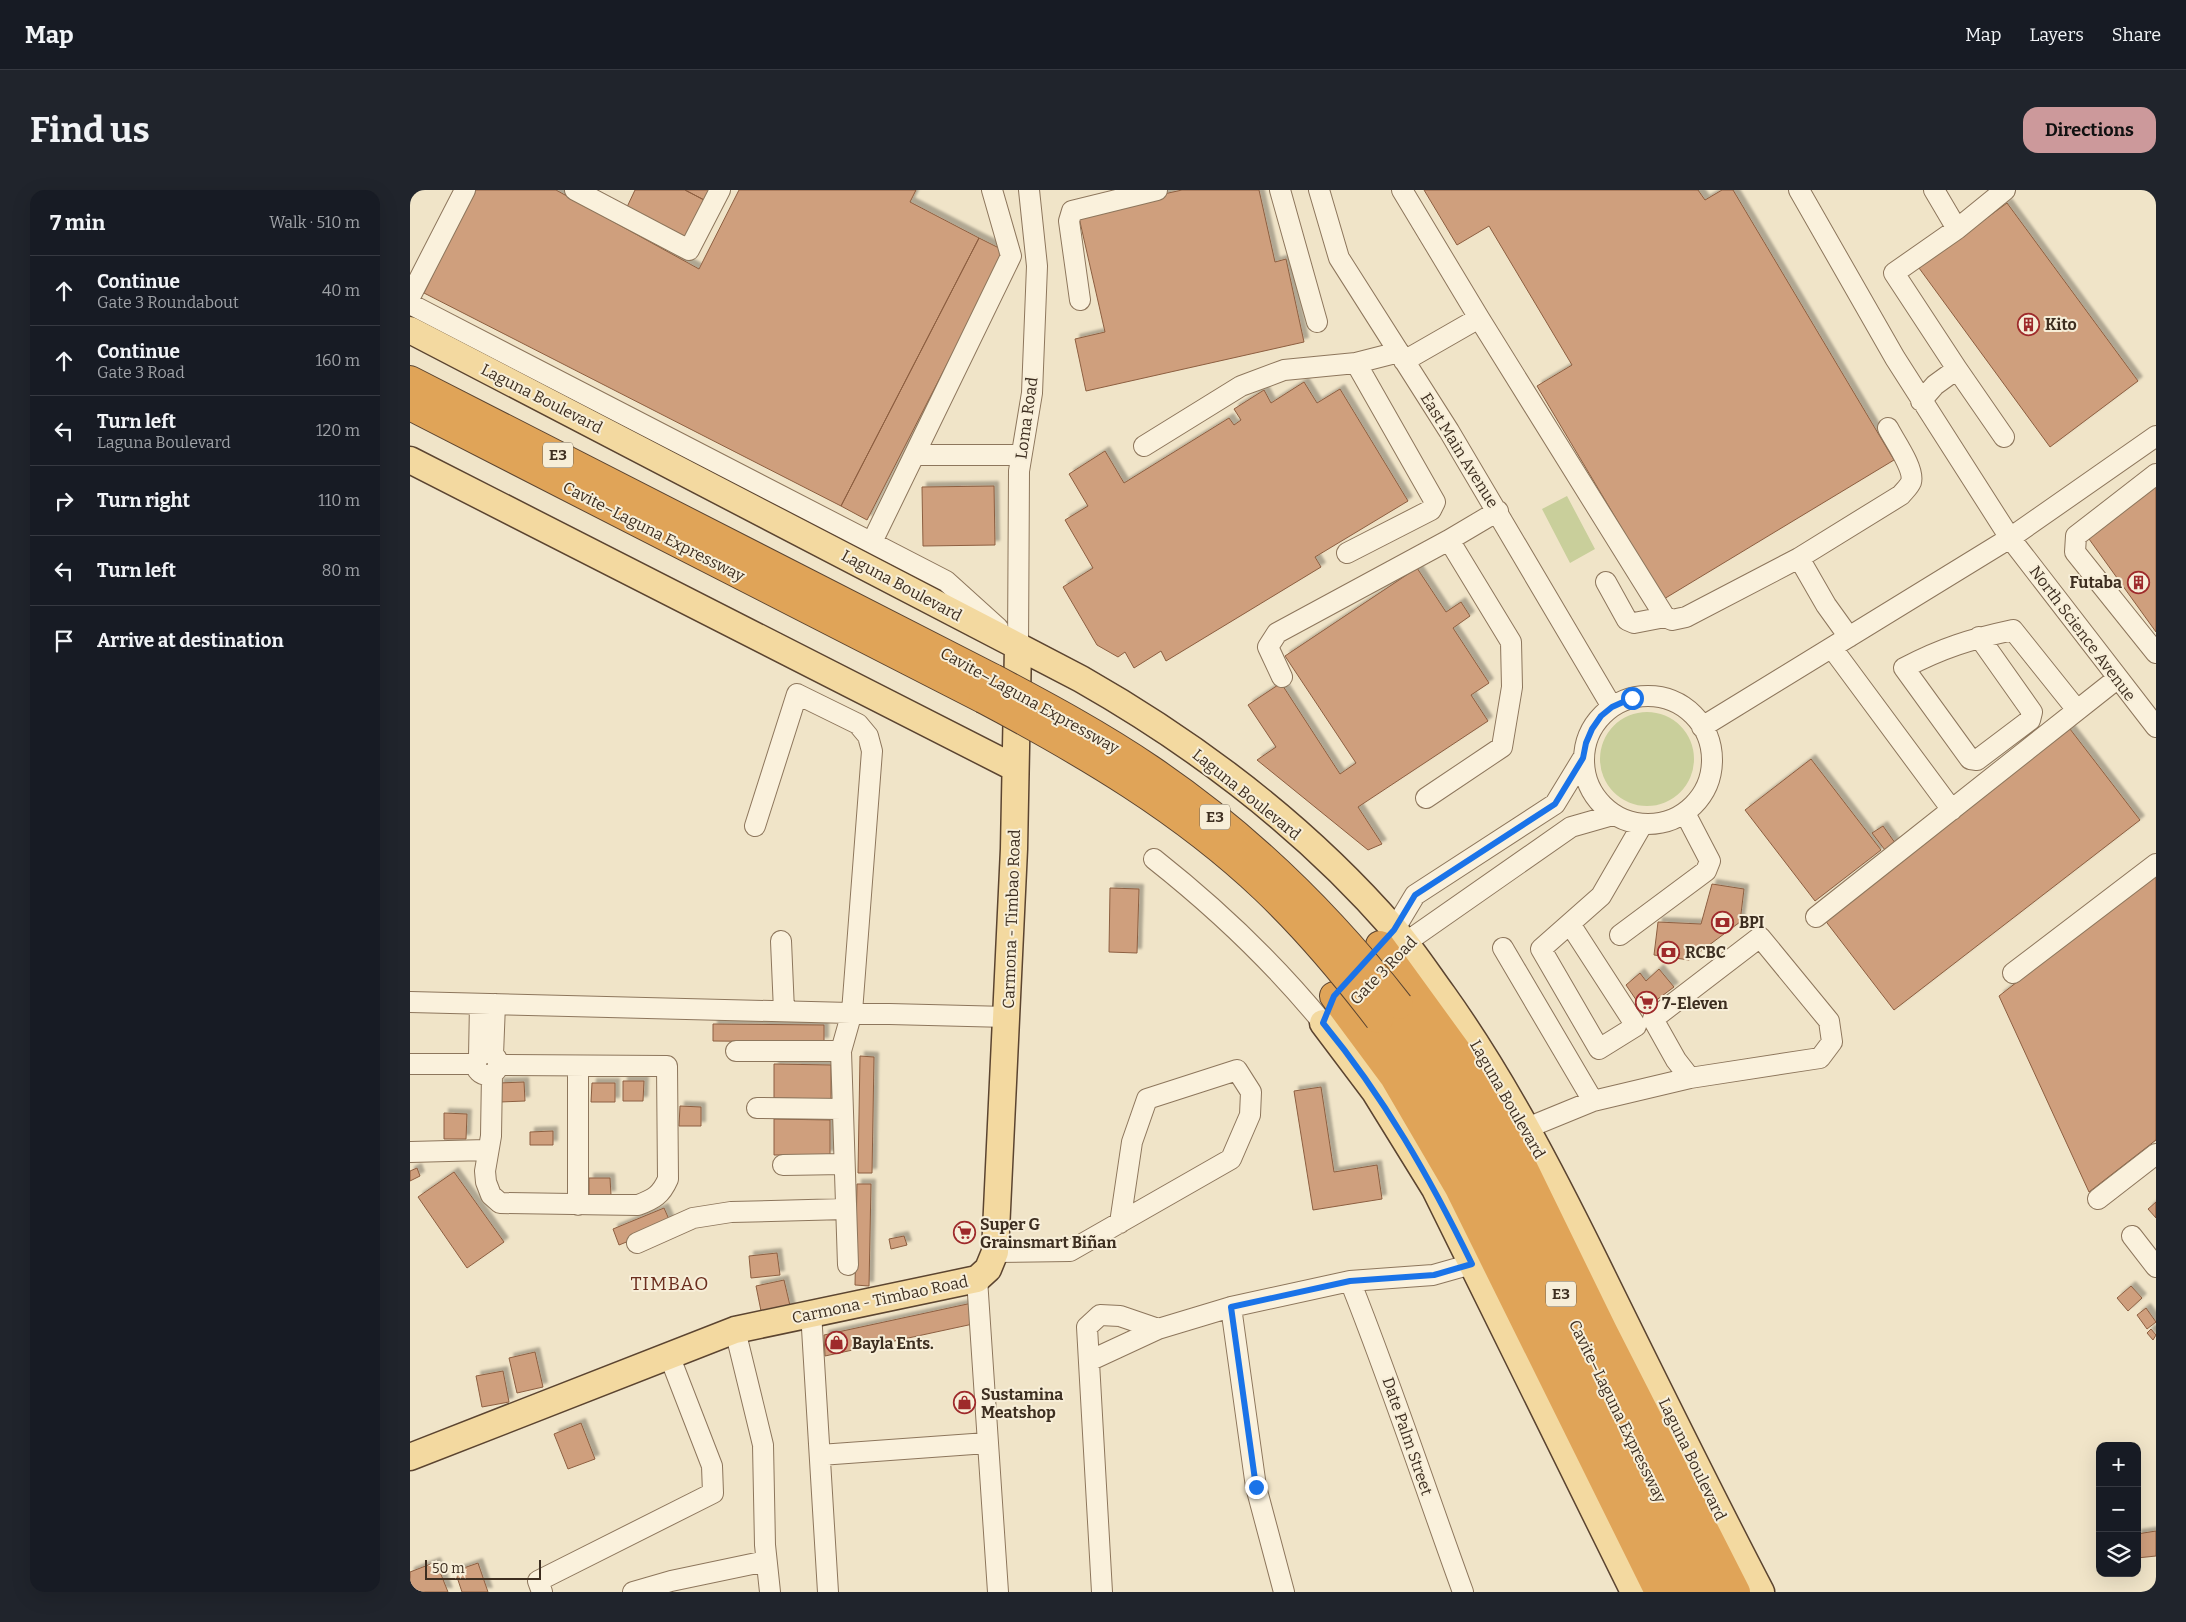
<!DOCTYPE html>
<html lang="en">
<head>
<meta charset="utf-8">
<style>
	:root { --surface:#171b24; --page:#20242c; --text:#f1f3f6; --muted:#9ea1a6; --line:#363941; --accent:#cc999b }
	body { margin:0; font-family:Bitter,serif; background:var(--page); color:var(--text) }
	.controls { position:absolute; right:15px; bottom:15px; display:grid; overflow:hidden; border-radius:10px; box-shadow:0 5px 20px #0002 }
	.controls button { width:45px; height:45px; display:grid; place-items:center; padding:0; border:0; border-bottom:1px solid var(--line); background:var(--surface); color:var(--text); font:25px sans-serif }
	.scale { position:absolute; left:15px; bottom:12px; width:116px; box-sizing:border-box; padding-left:5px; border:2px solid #3d2e20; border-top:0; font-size:14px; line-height:18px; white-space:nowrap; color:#3d2e20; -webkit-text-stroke:4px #f7eed8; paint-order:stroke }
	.stop { position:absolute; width:15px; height:15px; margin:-11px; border:4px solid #1a73e8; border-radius:50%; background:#fff }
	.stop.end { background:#1a73e8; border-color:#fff; box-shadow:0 1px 5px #0008 }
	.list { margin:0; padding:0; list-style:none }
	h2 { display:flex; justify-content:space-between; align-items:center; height:65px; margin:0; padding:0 20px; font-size:21px }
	h2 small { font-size:16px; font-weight:400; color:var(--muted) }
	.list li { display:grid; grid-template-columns:32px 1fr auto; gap:15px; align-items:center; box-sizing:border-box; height:70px; padding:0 20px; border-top:1px solid var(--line) }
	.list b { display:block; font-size:19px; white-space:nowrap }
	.list p { margin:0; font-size:16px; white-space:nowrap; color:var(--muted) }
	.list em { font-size:16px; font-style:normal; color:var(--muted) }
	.icon { flex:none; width:28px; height:28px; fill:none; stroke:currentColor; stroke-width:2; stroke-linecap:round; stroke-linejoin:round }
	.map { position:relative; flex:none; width:1746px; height:1402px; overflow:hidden; border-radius:15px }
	header { display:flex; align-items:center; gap:30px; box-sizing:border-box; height:70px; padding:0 25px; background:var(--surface); border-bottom:1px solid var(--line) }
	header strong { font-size:24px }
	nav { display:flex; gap:28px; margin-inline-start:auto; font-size:18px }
	.intro { display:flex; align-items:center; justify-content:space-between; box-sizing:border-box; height:120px; padding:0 30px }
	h1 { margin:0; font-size:35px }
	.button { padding:12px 22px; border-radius:15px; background:var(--accent); color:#111; font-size:18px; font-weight:700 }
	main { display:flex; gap:30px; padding:0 30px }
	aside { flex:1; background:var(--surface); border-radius:15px; box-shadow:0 5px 20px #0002 }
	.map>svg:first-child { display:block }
	.green { fill:#c9cf9b }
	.building { fill:#cf9f7d; stroke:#8d5f41; filter:url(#shadow) }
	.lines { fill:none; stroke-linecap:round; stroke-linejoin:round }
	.minor-casing { stroke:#8d765c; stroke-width:22 }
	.major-casing { stroke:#5b4430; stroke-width:29 }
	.highway-casing { stroke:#5b4430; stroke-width:30 }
	.minor { stroke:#faf1dc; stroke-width:20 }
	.major { stroke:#f3d9a0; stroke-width:26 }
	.highway { stroke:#e0a458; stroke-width:28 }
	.highway-bridge-casing { stroke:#5b4430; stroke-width:30; stroke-linecap:butt }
	.highway-bridge { stroke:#e0a458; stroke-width:28 }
	.route { stroke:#1a73e8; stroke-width:6 }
	.labels { text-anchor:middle; stroke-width:4; stroke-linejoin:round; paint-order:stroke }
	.shield { fill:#f7eed8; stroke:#756857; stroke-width:1 }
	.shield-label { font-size:15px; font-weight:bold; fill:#3d2e20 }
	.poi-label { font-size:16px; font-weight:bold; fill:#3d2e20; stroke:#f7eed8; text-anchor:start }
	.street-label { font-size:16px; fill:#3d2e20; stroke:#f7eed8 }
	.quarter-label { font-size:19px; letter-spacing:1px; fill:#6b2e1e; stroke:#f7eed8 }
</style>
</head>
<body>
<header>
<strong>Map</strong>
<nav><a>Map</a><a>Layers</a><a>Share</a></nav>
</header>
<div class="intro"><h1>Find us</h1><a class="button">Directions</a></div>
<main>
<aside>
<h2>7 min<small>Walk · 510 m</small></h2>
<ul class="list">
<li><svg class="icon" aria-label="ahead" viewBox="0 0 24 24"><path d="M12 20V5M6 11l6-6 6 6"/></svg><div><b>Continue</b><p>Gate 3 Roundabout</p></div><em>40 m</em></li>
<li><svg class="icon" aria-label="ahead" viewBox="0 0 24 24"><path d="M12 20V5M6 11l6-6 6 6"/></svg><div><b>Continue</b><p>Gate 3 Road</p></div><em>160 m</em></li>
<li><svg class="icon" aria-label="left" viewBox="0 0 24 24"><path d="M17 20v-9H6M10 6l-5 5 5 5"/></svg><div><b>Turn left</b><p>Laguna Boulevard</p></div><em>120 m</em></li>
<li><svg class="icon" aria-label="right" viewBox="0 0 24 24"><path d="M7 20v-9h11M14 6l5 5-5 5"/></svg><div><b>Turn right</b></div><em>110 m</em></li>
<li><svg class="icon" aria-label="left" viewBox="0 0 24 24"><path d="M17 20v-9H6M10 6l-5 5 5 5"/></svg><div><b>Turn left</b></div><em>80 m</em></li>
<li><svg class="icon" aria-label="arrive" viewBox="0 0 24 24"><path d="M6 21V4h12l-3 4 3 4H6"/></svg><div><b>Arrive at destination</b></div></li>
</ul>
</aside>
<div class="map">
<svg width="1746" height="1402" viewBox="0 0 1746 1402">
	<defs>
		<filter id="shadow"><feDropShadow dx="4.5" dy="-4.5" stdDeviation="1" flood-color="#0004"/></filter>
	</defs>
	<rect width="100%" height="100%" fill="#f0e4c8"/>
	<!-- green -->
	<path class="green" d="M 1157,306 L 1185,359 L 1160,373 L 1132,319 Z
		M1190 569a47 47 0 1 1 94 0a47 47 0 1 1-94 0Z"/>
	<!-- building -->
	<path class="building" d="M 64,0 L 146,0 L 289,79 L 329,0 L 506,0 L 500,12 L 569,48 L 431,316 L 14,103 Z
		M 225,0 L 275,0 L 296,11 L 278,48 L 217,17 Z
		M 275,0 L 302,0 L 296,11 Z
		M 772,0 L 849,0 L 865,72 L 876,69 L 894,152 L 676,201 L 665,149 L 695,142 L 668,23 Z
		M 1014,0 L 1288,0 L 1295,10 L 1312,0 L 1323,0 L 1484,270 L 1239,418 L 1205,361 L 1220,352 L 1127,196 L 1162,175 L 1079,36 L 1047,55 Z
		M 1597,13 L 1728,191 L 1640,257 L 1509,78 Z
		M 569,48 L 595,61 L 457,330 L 431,316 Z
		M 894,192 L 907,213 L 930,199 L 998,311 L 905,367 L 911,377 L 756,471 L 751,461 L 724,478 L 715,462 L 708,467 L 687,455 L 653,397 L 683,378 L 655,330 L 678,316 L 659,284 L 695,261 L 714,293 L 819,228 L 824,235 L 831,230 L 824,219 L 854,200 L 861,213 Z
		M 1746,289 L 1746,442 L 1674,342 Z
		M 584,296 L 585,355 L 513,356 L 512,297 Z
		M 1007,378 L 1036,422 L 1051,412 L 1060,426 L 1043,438 L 1079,493 L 1061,505 L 1078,531 L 948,617 L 972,654 L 958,660 L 847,570 L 866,557 L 838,515 L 871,493 L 930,584 L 946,573 L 875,466 Z
		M 1660,539 L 1730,630 L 1484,820 L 1414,729 Z
		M 1401,569 L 1471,660 L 1405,711 L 1335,620 Z
		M 1473,636 L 1488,657 L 1478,664 L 1462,643 Z
		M 1746,684 L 1746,950 L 1679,1002 L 1589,806 Z
		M 1302,694 L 1334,699 L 1330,732 L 1279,770 L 1244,765 L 1248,732 L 1291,734 Z
		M 700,698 L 729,699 L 727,763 L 699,762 Z
		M 1249,779 L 1264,797 L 1233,820 L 1216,795 L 1230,783 L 1236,791 Z
		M 303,834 L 414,835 L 414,852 L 303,851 Z
		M 450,866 L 464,867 L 462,983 L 448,983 Z
		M 364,874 L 421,875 L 421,909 L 364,908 Z
		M 213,891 L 234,891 L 233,911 L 213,911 Z
		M 114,892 L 115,911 L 90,912 L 89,893 Z
		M 182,893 L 205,893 L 205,912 L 181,912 Z
		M 911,897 L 924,982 L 967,975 L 972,1009 L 903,1020 L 884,901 Z
		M 270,916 L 291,917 L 291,936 L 269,936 Z
		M 34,923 L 57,924 L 56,949 L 34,949 Z
		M 364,929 L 420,930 L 420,965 L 364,965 Z
		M 143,941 L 143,955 L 120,955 L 120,942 Z
		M 7,978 L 10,986 L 0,991 L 0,981 Z
		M 44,982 L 94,1052 L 57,1078 L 8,1007 Z
		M 179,988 L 200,988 L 201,1005 L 179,1006 Z
		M 447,994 L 461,994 L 459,1096 L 445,1095 Z
		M 1746,1012 L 1746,1028 L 1738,1019 Z
		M 254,1018 L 261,1034 L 209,1055 L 203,1039 Z
		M 494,1046 L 497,1055 L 481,1059 L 479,1049 Z
		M 367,1063 L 370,1085 L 341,1088 L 339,1066 Z
		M 374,1090 L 381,1120 L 352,1126 L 346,1096 Z
		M 1721,1096 L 1732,1108 L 1718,1121 L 1707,1108 Z
		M 562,1113 L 563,1134 L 415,1166 L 414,1145 Z
		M 1736,1118 L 1746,1132 L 1737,1139 L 1727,1125 Z
		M 1741,1139 L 1746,1145 L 1743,1150 L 1737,1143 Z
		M 125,1162 L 133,1197 L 107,1203 L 99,1168 Z
		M 93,1181 L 99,1212 L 72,1217 L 66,1186 Z
		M 171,1233 L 185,1269 L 158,1279 L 144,1244 Z
		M 1746,1341 L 1746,1366 L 1727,1368 L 1727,1344 Z
		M 26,1372 L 38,1402 L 3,1402 L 0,1394 L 0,1382 Z
		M 68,1373 L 78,1402 L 52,1402 L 45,1381 Z"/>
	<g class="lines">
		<defs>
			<path id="minor" d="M 165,0 L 279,60 L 310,0
				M 870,0 L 907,132
				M 909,0 L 929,68 L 1039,241 L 1202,517
				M 992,0 L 1069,128 L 1255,427 L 1262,430 L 1276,427 L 1389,368 L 1491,305 C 1494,301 1499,297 1501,292 C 1505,279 1484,250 1478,238
				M 1389,0 L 1485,168 L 1600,348 L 1746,537
				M 1524,0 L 1547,39
				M 0,107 L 55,0
				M 670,110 L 659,31 L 662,21 L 747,0
				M 0,114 L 536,391 L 588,438
				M 994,171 L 1069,128
				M 1547,179 L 1484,83 L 1547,39 L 1595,0
				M 1511,211 L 1525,195 L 1547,179 L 1594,247
				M 734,256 L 831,196 L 874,180 L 946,173 L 989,162
				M 505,265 L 611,265
				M 1746,284 L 1666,346 L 1665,362 L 1746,463
				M 462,352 L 601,66 L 582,0
				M 937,363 L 1021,320 L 1025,312 L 946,173
				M 1389,368 L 1416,415 L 1439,447
				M 1196,392 L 1217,430 L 1224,433 L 1255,427
				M 1569,447 L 1622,522 L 1620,530 L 1567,570 L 1560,569 L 1494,478 C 1532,458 1561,449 1603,440 L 1667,520
				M 608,457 L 609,281 L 622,203 L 627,76 L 619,0
				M 1422,458 L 1542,620
				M 872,487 L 858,457 L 867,443 L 1039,350
				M1174 570a64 64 0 1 1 128 0a64 64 0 1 1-128 0Z
				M 1292,537 L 1600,348 L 1746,246
				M 1016,608 L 1092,557 L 1102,497 L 1101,452 L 1039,350 L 1088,321
				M 345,636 L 387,504 L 448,534 L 458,546 L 462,561 L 442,822 L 431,861 L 438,1075
				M 744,669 C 806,718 863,772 913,833
				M 1406,727 L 1708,488
				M 1160,734 L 1226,836 L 1189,859 L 1131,759 L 1191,706 L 1232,635
				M 984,740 L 1005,705 L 1145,614 L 1173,568
				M 1210,745 L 1296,681 L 1300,671 L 1275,623
				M 371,751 L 374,821
				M 995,753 L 1161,637 L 1203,625
				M 1093,758 L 1183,911
				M 1603,783 L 1746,674
				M 0,812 L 597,827
				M 326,861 L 431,861
				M66 874a11 11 0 1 1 22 0a11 11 0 1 1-22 0Z
				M 83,865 L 85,814
				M 69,867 L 70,814
				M 0,874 L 66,874
				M 82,884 L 81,946 L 75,981 L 76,992 L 81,1005 L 90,1013 L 228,1015 C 244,1009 251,1005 258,989 L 257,876 L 88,875
				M 347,918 L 432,919
				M 1117,938 L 1183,911 L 1280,888 L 1410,868 L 1422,852 L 1419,831 L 1350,747 L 1243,829 L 1266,870 L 1280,888
				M 0,962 L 77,960
				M 373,975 L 433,974
				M 1688,1009 L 1746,964
				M 168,1015 L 168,876
				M 1722,1046 L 1746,1077
				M 227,1053 L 283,1028 L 321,1022 L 435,1019
				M 585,1062 L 660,1061 L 821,969 L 840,925 L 841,902 L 827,880 L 737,909 L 722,952 L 710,1033
				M 567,1089 L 588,1402
				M 940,1091 C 981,1193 1015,1298 1053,1402
				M 821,1117 L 846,1297 L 874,1402
				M 401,1122 L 418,1402
				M 325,1140 L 353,1255 L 355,1355 L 360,1402
				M 679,1171 L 748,1139 L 821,1117 L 940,1091 L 1023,1085 L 1062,1074
				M 410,1265 L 577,1253
				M 132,1402 L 128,1391 L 303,1303 L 302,1276 L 259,1165
				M 223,1402 L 261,1391 L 356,1371
				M 692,1402 L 677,1137 L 690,1125 L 710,1126 L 748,1139"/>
			<path id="major" d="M 0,140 L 671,489 C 787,555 896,638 984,739 C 1002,760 1017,783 1033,805 C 1093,889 1140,980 1186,1073 C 1240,1183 1294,1293 1351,1402
				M 0,270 L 605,578
				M 913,833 L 965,902 L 1025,999 L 1224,1402
				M 0,1267 L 325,1140 L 567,1089 L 578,1079 L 585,1062 L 604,659 L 608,457"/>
			<path id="highway" d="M 0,190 L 583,488
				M 0,216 L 573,509
				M 970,755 L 1052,868 L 1097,944 L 1193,1141 L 1326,1402
				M 924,806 L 984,887 L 1049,998 L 1249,1402
				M 989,815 L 1036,883 L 1101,998 L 1179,1163 L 1300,1402
				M 969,829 L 1017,897 L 1081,1011 L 1274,1402"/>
		</defs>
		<!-- minor casing -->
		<use href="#minor" class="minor-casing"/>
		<!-- major casing -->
		<use href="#major" class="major-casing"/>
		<!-- highway casing -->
		<use href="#highway" class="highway-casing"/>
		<!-- minor -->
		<use href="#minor" class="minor"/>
		<!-- major -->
		<use href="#major" class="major"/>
		<!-- highway -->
		<use href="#highway" class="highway"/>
		<defs>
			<path id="highway-bridge" d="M 583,488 C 636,516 690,545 740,579 C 836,644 918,724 989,815
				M 573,509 C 673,562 772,620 855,699 C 897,739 934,783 969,829"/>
		</defs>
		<!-- highway-bridge casing -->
		<use href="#highway-bridge" class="highway-bridge-casing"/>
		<!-- highway-bridge -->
		<use href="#highway-bridge" class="highway-bridge"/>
	</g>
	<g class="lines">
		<!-- route -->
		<path class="route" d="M 846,1297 L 821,1117 L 940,1091 L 1024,1085 L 1062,1074 C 1020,988 974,907 913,833 L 924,806 L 984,740 L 1005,705 L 1145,614 L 1173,568 L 1176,553 L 1182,539 L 1191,526 L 1202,517 L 1222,508"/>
	</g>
	<!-- icons -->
	<defs>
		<symbol id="building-ring" viewBox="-11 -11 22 22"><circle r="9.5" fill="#f7eed8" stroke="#9e2a2b" stroke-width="1.5"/><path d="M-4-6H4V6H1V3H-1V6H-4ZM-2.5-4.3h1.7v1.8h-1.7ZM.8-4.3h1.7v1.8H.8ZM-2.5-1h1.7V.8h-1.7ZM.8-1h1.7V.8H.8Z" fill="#9e2a2b"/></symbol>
		<symbol id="bank-ring" viewBox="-11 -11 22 22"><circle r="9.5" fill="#f7eed8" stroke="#9e2a2b" stroke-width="1.5"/><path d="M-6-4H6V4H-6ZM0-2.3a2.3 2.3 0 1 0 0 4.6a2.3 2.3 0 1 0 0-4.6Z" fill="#9e2a2b"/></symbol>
		<symbol id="supermarket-ring" viewBox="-11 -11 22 22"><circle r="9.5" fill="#f7eed8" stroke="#9e2a2b" stroke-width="1.5"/><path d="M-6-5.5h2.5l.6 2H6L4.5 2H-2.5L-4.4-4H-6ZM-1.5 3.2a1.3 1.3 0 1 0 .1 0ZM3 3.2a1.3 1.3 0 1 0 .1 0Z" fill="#9e2a2b"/></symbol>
		<symbol id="shop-ring" viewBox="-11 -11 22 22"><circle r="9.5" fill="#f7eed8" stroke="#9e2a2b" stroke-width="1.5"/><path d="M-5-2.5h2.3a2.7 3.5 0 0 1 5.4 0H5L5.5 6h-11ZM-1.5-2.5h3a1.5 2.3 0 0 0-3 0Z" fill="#9e2a2b"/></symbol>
	</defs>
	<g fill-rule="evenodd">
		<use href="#building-ring" x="1606" y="122" width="25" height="25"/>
		<use href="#building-ring" x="1716" y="380" width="25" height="25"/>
		<use href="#bank-ring" x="1300" y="720" width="25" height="25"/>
		<use href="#bank-ring" x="1246" y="750" width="25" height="25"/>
		<use href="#supermarket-ring" x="1224" y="800" width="25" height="25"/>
		<use href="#supermarket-ring" x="542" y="1030" width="25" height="25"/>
		<use href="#shop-ring" x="414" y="1140" width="25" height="25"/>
		<use href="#shop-ring" x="542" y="1200" width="25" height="25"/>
	</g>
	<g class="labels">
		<!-- shield labels -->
		<g class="shield">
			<rect x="133" y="252.5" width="30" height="25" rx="4"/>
			<rect x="790" y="614.5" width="30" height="25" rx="4"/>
			<rect x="1136" y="1091.5" width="30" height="25" rx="4"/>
		</g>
		<g class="shield-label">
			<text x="148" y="270">E3</text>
			<text x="805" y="632">E3</text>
			<text x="1151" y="1109">E3</text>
		</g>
		<!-- poi labels -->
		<g class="poi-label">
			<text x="1635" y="140">Kito</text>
			<text x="1712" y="398" text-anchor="end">Futaba</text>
			<text x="1329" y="738">BPI</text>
			<text x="1275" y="768">RCBC</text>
			<text x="1252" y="819">7-Eleven</text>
			<text x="570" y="1040">Super G<tspan x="570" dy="18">Grainsmart Biñan</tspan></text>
			<text x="442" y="1159">Bayla Ents.</text>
			<text x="571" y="1210">Sustamina<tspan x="571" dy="18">Meatshop</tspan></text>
		</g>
		<!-- street labels -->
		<g class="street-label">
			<text transform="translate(132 208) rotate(27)" y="6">Laguna Boulevard</text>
			<text transform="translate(616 228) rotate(-82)" y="6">Loma Road</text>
			<text transform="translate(1050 260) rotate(58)" y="6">East Main Avenue</text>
			<text transform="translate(244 341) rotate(27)" y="6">Cavite–Laguna Expressway</text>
			<text transform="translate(492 395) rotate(28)" y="6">Laguna Boulevard</text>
			<text transform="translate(1673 443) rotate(53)" y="6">North Science Avenue</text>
			<text transform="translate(620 510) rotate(29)" y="6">Cavite–Laguna Expressway</text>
			<text transform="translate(837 604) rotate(39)" y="6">Laguna Boulevard</text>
			<text transform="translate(601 729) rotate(-88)" y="6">Carmona - Timbao Road</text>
			<text transform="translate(973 780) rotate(-46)" y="6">Gate 3 Road</text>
			<text transform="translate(1098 909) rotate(60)" y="6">Laguna Boulevard</text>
			<text transform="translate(470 1109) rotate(-12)" y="6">Carmona - Timbao Road</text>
			<text transform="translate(1208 1221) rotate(64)" y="6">Cavite–Laguna Expressway</text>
			<text transform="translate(998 1246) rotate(71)" y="6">Date Palm Street</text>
			<text transform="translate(1283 1269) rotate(64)" y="6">Laguna Boulevard</text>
		</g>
		<!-- quarter labels -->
		<g class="quarter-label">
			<text x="260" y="1100">TIMBAO</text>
		</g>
	</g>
</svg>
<div class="controls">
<button>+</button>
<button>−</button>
<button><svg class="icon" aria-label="layers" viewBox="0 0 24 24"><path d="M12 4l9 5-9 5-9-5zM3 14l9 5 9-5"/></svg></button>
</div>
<div class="scale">50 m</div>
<div class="stop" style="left:1222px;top:508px"></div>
<div class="stop end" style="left:846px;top:1297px"></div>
</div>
</main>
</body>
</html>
